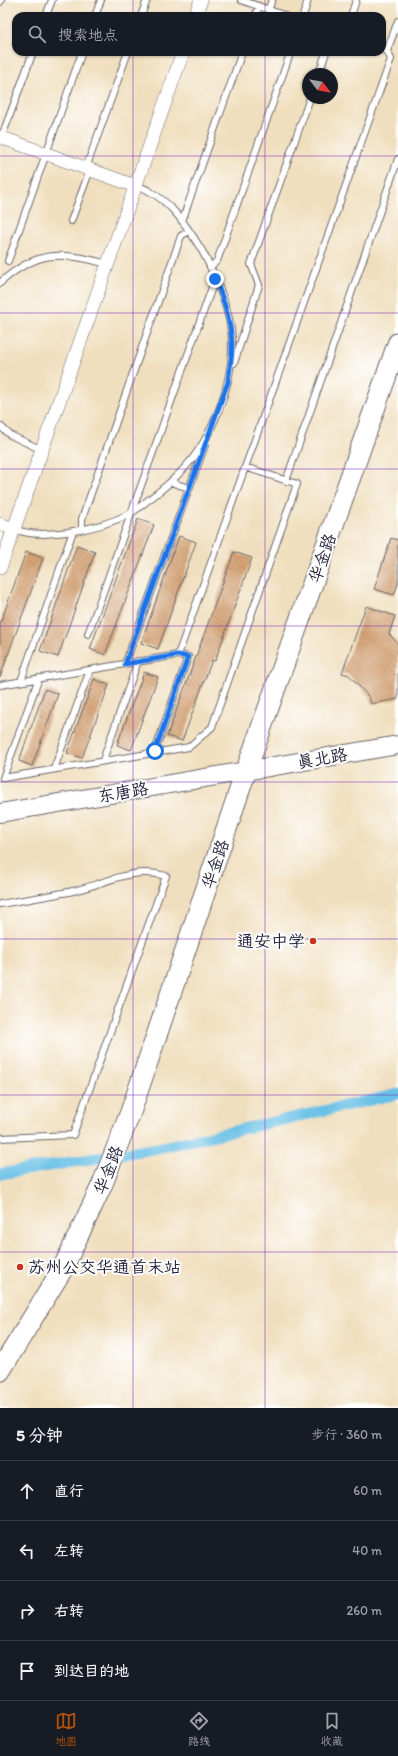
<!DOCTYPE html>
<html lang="zh">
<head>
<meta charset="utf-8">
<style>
	:root { --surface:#171b24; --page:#242831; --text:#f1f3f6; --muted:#9ea1a6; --line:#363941; --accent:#b45309 }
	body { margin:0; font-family:Itim,"LXGW WenKai TC",sans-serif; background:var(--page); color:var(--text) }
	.compass { position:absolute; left:302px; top:68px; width:36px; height:36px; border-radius:50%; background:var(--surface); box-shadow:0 1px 3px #0004; rotate:121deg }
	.stop { position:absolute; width:12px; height:12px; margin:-9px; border:3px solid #1a73e8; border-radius:50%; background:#fff }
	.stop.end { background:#1a73e8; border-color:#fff; box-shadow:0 1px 4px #0008 }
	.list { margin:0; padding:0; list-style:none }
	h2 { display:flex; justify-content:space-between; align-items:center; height:52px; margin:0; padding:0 16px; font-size:17px }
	h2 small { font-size:13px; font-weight:400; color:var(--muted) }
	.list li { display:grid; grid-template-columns:26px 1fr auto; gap:12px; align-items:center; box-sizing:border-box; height:60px; padding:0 16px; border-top:1px solid var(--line) }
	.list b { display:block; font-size:15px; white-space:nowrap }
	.list em { font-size:13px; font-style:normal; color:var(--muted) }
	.icon { flex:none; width:22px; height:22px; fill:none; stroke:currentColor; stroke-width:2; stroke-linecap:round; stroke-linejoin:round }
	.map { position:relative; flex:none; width:398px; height:1408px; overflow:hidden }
	.search { position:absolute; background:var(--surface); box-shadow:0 1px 3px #0004; left:12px; right:12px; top:12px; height:44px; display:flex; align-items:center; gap:10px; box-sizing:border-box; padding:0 14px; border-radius:12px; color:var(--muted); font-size:15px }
	.sheet { height:292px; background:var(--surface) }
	nav { display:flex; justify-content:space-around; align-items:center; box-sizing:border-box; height:56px; border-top:1px solid var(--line); background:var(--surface); font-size:11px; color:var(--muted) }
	nav a { display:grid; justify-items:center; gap:2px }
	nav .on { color:var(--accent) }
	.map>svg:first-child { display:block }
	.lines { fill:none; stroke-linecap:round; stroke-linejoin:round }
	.canal { stroke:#68c0e6; stroke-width:11 }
	.building { fill:url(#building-back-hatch) }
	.lane-casing { stroke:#6a6469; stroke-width:8 }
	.street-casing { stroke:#6a6469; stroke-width:14 }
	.secondary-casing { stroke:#6a6469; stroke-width:20 }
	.primary-casing { stroke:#6a6469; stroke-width:22 }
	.lane { stroke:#fff; stroke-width:6 }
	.street { stroke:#fff; stroke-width:13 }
	.secondary { stroke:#fff; stroke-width:18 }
	.primary { stroke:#fff; stroke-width:20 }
	.route { stroke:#1a73e8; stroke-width:5 }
	.grid { fill:none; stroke:#7b2cbf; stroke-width:1; stroke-opacity:0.55 }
	.poi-dot { fill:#c8321e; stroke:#fff; stroke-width:1.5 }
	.labels { text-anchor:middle; stroke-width:4; stroke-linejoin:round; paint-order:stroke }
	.street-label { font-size:17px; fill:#22223b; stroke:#fff }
	.poi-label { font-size:17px; fill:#22223b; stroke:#fff; text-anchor:end }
</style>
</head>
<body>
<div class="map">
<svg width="398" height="1408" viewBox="0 0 398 1408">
	<defs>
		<pattern id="building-back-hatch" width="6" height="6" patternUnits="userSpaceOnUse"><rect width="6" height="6" fill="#d5a375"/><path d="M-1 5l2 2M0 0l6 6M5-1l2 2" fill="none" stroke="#ac8461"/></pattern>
	</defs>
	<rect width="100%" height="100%" fill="#fff"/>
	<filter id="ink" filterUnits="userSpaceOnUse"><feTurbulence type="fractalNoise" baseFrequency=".025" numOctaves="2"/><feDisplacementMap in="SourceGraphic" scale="8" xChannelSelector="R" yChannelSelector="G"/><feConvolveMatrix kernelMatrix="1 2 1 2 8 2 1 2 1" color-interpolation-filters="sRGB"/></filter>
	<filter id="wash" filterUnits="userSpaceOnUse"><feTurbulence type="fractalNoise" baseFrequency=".012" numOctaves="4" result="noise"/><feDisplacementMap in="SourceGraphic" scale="16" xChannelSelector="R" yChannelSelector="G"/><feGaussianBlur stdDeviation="0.9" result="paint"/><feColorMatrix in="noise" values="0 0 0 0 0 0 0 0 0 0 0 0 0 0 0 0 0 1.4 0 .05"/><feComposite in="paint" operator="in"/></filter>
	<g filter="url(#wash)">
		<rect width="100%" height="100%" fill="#f0dfbe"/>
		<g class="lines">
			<!-- canal -->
			<path class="canal" d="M 0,1174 L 158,1148 L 398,1094"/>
		</g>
		<g id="blocks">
			<!-- building -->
			<path class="building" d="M 138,519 L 154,525 L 105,655 L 90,649 Z
				M 179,536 L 196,542 L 158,649 L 141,643 Z
				M 391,538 L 398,540 L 398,584 L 394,595 L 374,589 Z
				M 77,545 L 95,552 L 58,657 L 40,651 Z
				M 26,552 L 43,558 L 0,677 L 0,624 Z
				M 234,552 L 252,558 L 215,661 L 212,660 L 182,741 L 167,736 Z
				M 366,606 L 395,616 L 389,634 L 398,644 L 398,699 L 371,704 L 369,697 L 349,675 L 342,673 Z
				M 144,672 L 158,677 L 131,750 L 117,745 Z
				M 94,679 L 109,685 L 82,758 L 67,753 Z
				M 45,689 L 58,694 L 32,766 L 19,761 Z"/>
		</g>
	</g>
	<g filter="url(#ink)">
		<use href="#blocks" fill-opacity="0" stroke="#6a6469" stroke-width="1"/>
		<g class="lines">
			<defs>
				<path id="lane" d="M 241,0 L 286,16
					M 0,2 L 1,0
					M 268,10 L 272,0
					M 46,16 L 52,0
					M 95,16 L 101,0
					M 141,16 L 147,0
					M 255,16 L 259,6
					M 303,16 L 308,0
					M 351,16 L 356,0
					M 387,51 L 398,21
					M 319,74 L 326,52
					M 1,139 L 33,52
					M 86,168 L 128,52
					M 71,221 L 90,170
					M 182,221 L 242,52
					M 8,261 L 82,52
					M 210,267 L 217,261 L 290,54
					M 0,283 C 36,250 63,251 107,264
					M 234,363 L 259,285 L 251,264 L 310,98
					M 0,426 L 10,435 L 42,450
					M 286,481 L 398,159
					M 170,482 L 189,488
					M 14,529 C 32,536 49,534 68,532 C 89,529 112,523 131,513 C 138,509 144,503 151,498 C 168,485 186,469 198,451 C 217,422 231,384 232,349 C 234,318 216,276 201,249 C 188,228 172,203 149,191 C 145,188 140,187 135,186
					M 82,529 L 82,519 L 181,236 L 189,231
					M 88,634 L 215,279
					M 178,655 L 391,59 L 387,51 L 382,49
					M 125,664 L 205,445
					M 39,678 L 3,778 L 189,747 L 212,727 L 297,484 L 245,467
					M 21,681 L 73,531
					M 0,685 L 178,655 L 188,657 L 155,751
					M 103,760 L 138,661
					M 54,769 L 90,670
					M 0,904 C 24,900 49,896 73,891 C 105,884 132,866 166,876 L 73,1135 L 0,1138"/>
				<path id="street" d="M 195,16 L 201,0
					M 0,137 L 135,186
					M 0,524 L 14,529
					M 0,568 L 183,52"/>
				<path id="secondary" d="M 0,813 L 398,745"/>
				<path id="primary" d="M 0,1371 L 62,1270 L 102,1185 L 131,1111 L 246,771 L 398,343"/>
			</defs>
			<!-- lane casing -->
			<use href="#lane" class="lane-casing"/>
			<!-- street casing -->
			<use href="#street" class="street-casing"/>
			<!-- secondary casing -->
			<use href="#secondary" class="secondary-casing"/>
			<!-- primary casing -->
			<use href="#primary" class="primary-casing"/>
			<!-- lane -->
			<use href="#lane" class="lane"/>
			<!-- street -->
			<use href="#street" class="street"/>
			<!-- secondary -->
			<use href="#secondary" class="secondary"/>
			<!-- primary -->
			<use href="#primary" class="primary"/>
		</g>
	</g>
	<g class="lines" filter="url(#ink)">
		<!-- route -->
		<path class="route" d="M 155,751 L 188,657 L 178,655 L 125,664 L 228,382 C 229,371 232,359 232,348 C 232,324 224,300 215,279"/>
	</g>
	<!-- grid -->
	<path class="grid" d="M 133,0 L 133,16M 265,0 L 265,16M 133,52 L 133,1408M 265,52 L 265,1408M 0,156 L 398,156M 0,313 L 398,313M 0,469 L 398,469M 0,626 L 398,626M 0,782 L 398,782M 0,939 L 398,939M 0,1095 L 398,1095M 0,1252 L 398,1252"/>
	<!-- markers -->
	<g class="poi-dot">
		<circle cx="313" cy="941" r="4"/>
		<circle cx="20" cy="1267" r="4"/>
	</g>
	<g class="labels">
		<!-- street labels -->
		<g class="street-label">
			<text transform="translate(322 558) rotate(-71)" y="6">华金路</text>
			<text transform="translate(322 758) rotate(-10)" y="6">真北路</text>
			<text transform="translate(123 792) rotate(-10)" y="6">东唐路</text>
			<text transform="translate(215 864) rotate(-71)" y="6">华金路</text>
			<text transform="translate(108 1170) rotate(-68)" y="6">华金路</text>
		</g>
		<!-- poi labels -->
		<g class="poi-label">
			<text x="305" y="947">通安中学</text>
			<text x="28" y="1273" text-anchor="start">苏州公交华通首末站</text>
		</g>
	</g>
</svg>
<svg class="compass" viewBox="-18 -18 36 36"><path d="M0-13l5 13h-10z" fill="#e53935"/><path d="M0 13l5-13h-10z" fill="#9ea1a6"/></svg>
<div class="stop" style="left:155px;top:751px"></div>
<div class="stop end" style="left:215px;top:279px"></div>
<div class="search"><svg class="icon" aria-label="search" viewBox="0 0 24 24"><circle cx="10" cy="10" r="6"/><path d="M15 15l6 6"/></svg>搜索地点</div>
</div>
<section class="sheet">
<h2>5 分钟<small>步行 · 360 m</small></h2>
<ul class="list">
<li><svg class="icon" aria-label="ahead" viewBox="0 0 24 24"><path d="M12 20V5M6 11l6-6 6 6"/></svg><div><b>直行</b></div><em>60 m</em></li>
<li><svg class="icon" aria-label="left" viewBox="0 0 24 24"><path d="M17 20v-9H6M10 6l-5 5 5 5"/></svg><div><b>左转</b></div><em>40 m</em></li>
<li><svg class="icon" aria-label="right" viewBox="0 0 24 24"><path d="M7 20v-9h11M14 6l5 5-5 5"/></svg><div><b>右转</b></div><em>260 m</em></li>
<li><svg class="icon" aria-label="arrive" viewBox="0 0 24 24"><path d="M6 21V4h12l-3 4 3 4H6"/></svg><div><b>到达目的地</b></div></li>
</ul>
</section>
<nav>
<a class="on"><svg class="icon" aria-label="map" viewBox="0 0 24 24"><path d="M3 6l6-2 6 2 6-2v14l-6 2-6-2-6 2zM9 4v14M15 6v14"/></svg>地图</a>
<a><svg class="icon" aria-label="directions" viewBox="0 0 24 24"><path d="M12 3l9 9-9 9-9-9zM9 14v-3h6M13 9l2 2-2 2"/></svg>路线</a>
<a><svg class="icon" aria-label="saved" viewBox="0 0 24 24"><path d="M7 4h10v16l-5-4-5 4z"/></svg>收藏</a>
</nav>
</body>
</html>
